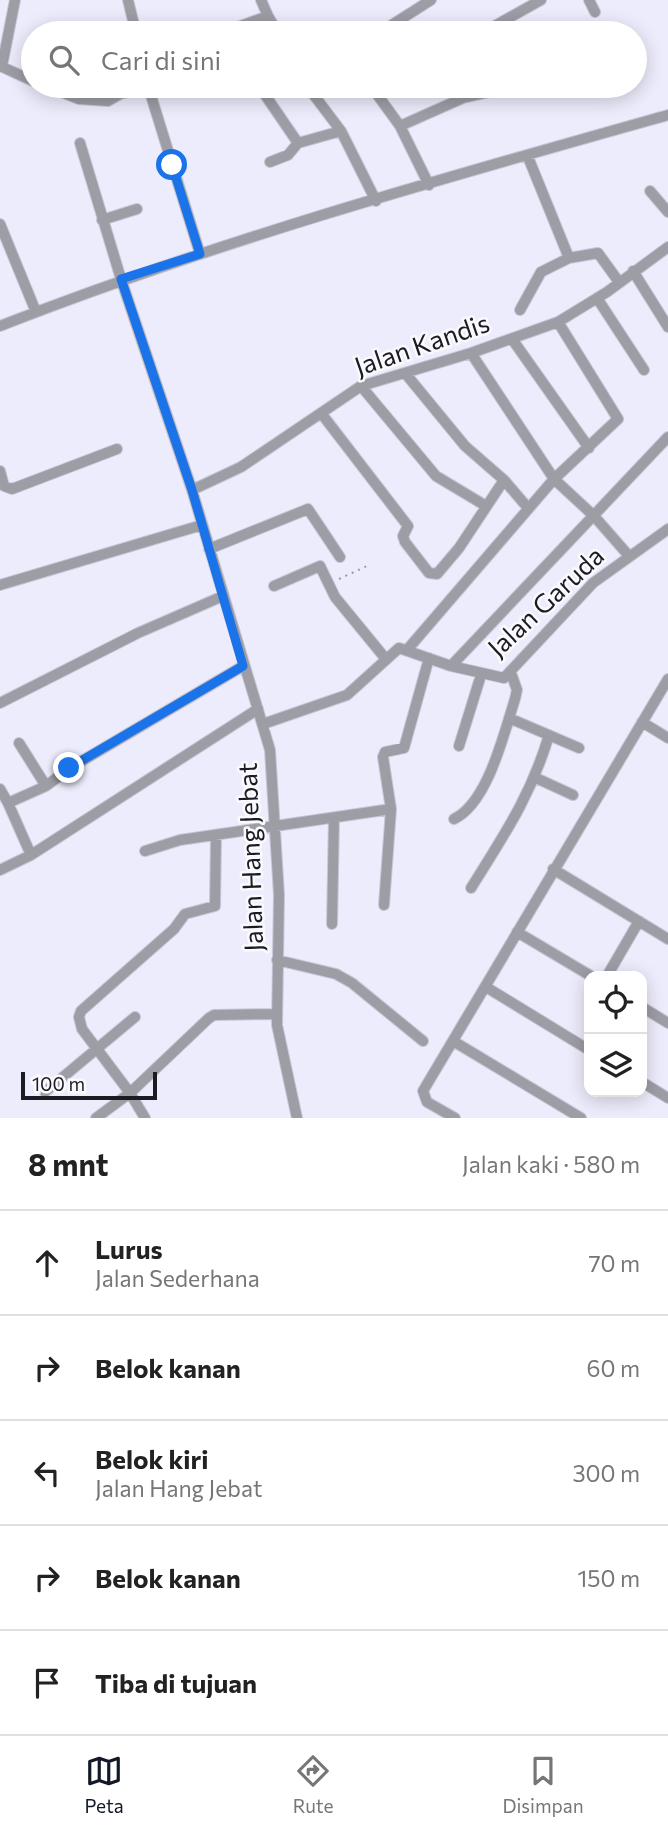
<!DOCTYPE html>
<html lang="id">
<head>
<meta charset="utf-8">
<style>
	:root { --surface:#fff; --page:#f2f2f2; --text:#222; --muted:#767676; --line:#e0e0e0; --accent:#111827 }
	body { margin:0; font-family:Commissioner,sans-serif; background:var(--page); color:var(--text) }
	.controls { position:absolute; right:21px; bottom:21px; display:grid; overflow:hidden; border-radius:14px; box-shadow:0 4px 18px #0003 }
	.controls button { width:63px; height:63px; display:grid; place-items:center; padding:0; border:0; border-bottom:2px solid var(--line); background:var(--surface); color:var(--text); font:35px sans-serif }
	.scale { position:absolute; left:21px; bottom:18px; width:136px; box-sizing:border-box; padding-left:7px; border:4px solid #1b1b22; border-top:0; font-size:19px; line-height:24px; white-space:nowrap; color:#1b1b22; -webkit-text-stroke:5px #fafafe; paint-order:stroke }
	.stop { position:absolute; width:21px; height:21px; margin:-16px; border:5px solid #1a73e8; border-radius:50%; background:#fff }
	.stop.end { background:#1a73e8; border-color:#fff; box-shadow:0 2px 7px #0008 }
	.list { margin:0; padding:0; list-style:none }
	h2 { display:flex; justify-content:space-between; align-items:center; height:91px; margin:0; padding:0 28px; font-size:30px }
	h2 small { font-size:23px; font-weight:400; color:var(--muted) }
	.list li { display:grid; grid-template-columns:46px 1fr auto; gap:21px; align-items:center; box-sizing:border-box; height:105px; padding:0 28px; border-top:2px solid var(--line) }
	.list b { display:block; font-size:26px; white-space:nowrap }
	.list p { margin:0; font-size:23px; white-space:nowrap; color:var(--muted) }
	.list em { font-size:23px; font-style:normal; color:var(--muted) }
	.icon { flex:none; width:38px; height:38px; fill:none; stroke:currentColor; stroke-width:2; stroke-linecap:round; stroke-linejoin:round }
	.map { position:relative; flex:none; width:668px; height:1118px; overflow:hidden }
	.search { position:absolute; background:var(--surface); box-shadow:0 4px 18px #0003; left:21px; right:21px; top:21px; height:77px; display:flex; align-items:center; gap:18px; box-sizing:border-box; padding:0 24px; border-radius:38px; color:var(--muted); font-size:26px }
	.sheet { height:616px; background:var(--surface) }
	nav { display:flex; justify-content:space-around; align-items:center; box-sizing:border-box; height:98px; border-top:2px solid var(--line); background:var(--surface); font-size:19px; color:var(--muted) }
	nav a { display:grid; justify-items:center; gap:4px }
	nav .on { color:var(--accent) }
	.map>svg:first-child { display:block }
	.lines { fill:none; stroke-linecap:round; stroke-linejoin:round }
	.minor-casing { stroke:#c6c6d5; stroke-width:12 }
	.path { stroke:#9999a6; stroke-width:2; stroke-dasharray:2 5; stroke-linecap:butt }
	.minor { stroke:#9d9da6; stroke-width:10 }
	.route { stroke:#1a73e8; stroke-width:9 }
	.labels { text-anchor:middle; stroke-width:5; stroke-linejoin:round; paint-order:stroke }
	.street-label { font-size:26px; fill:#1b1b22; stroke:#fafafe }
</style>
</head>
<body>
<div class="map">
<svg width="668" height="1118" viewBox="0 0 668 1118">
	<rect width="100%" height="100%" fill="#ececfc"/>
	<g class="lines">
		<defs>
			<path id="minor" d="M 128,0 L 136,33
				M 261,0 L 268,16
				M 589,0 L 595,12
				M 92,33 L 135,30
				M 221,33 L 268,16 L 278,33
				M 366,33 L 374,28 L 387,28 L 431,0
				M 482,33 L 541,0
				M 0,66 L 33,81
				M 2,66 L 15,0
				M 46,86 L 79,99 L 108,101 L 120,94 L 149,87
				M 148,86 L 200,254
				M 259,86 L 298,143
				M 307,86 L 341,131 L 376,201
				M 371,86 L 400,126 L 463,98 L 498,90
				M 400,126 L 429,185
				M 80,143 L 121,279 L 192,490 L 270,750 L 279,895 L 277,1025 L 297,1118
				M 528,157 L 569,258 L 598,253 L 619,282
				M 270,162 L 288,155 L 298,143 L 341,131
				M 650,191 L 668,212
				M 102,220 L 137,209
				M 0,224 L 36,312
				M 633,271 L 668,327
				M 597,298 L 644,370
				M 520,310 L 541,272 L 569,258
				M 0,326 C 217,241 444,178 668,115
				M 512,339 L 589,448
				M 471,353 L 554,479 L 594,516 L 629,556
				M 361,386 L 436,476 L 486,506
				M 321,413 L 408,526 L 403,536 L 405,542 L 429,573 L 437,574 L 459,548 L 504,480 L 465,446 L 405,373
				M 0,471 L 4,486 L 12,489 L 117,449
				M 504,480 L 528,508
				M 192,490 L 241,467 L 361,386 L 471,353 L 558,322 L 607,292 L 668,247
				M 209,549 L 308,509 L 340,557
				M 0,585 L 202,525
				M 274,586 L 320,566 L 335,597 L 385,658
				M 407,650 L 554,479 L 618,419 L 558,322
				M 451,666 L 668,437
				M 0,703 L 138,633 L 223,596
				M 509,718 L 579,748
				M 642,722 L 668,738
				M 263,724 L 347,695 L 399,648 L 451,666 L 504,678 L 593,583 L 668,529
				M 19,743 L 46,786
				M 459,746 L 481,675
				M 536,778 L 573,795
				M 0,789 L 8,803 L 46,786 L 70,768 L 243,666
				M 8,803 L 31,855
				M 391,809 L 383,757 L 385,752 L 404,748 L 429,658
				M 454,819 C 488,803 504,733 515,699 L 517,690 L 511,673
				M 145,851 L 180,840 L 391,809 L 384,905
				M 553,869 L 668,939
				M 0,870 L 31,855 L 258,709
				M 471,888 C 504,835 531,796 549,735
				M 332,924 L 334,818
				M 517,932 L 591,976
				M 277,960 L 336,974 L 352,983 L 423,1041
				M 607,976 L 639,921
				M 486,987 L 589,1050
				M 642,1007 L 668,1023
				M 453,1041 L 581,1118
				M 642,1082 L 668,1098
				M 45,1092 L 135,1017
				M 96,1118 L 130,1093 L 82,1029 L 79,1017 L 81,1011 L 174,929 L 185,914 L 215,906 L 216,836
				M 145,1118 L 130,1093 L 209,1018 L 214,1015 L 276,1014
				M 455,1118 L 427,1102 L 423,1091 L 668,679"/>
		</defs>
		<!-- minor casing -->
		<use href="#minor" class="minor-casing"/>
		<!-- path -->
		<path class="path" d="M 339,579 L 367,566"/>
		<!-- minor -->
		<use href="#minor" class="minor"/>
	</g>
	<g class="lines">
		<!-- route -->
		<path class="route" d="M 69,768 L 243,666 L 192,490 L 121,279 L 200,254 L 172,165"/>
	</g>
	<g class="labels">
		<!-- street labels -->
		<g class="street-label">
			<text transform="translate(422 345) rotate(-19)" y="9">Jalan Kandis</text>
			<text transform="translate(546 602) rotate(-43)" y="9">Jalan Garuda</text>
			<text transform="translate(251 857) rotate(-92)" y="9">Jalan Hang Jebat</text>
		</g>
	</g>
</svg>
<div class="controls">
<button><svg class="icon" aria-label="locate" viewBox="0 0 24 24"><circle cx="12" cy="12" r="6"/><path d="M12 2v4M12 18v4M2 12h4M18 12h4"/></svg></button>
<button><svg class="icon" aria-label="layers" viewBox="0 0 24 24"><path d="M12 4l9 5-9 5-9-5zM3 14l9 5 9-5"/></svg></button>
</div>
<div class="scale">100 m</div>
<div class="stop" style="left:172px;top:165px"></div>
<div class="stop end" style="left:69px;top:768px"></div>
<div class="search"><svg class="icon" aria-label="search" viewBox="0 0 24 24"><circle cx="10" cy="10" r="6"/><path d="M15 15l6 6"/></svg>Cari di sini</div>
</div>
<section class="sheet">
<h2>8 mnt<small>Jalan kaki · 580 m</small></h2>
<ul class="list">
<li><svg class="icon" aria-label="ahead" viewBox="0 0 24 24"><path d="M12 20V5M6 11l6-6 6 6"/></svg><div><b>Lurus</b><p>Jalan Sederhana</p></div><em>70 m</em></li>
<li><svg class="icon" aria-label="right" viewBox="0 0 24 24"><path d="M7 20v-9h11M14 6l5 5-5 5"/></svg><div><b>Belok kanan</b></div><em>60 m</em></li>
<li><svg class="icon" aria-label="left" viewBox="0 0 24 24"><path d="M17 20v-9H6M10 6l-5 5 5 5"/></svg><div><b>Belok kiri</b><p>Jalan Hang Jebat</p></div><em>300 m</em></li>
<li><svg class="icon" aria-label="right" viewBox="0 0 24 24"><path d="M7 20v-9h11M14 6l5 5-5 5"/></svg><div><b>Belok kanan</b></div><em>150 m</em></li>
<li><svg class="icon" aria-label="arrive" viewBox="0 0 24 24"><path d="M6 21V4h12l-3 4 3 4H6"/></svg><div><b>Tiba di tujuan</b></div></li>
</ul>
</section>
<nav>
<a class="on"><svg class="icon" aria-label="map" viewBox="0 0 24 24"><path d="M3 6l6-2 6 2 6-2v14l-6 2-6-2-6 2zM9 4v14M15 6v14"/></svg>Peta</a>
<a><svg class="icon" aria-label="directions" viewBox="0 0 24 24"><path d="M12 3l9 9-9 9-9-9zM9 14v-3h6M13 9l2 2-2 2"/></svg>Rute</a>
<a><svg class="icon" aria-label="saved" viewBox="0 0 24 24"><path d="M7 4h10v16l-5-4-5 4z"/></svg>Disimpan</a>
</nav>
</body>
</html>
